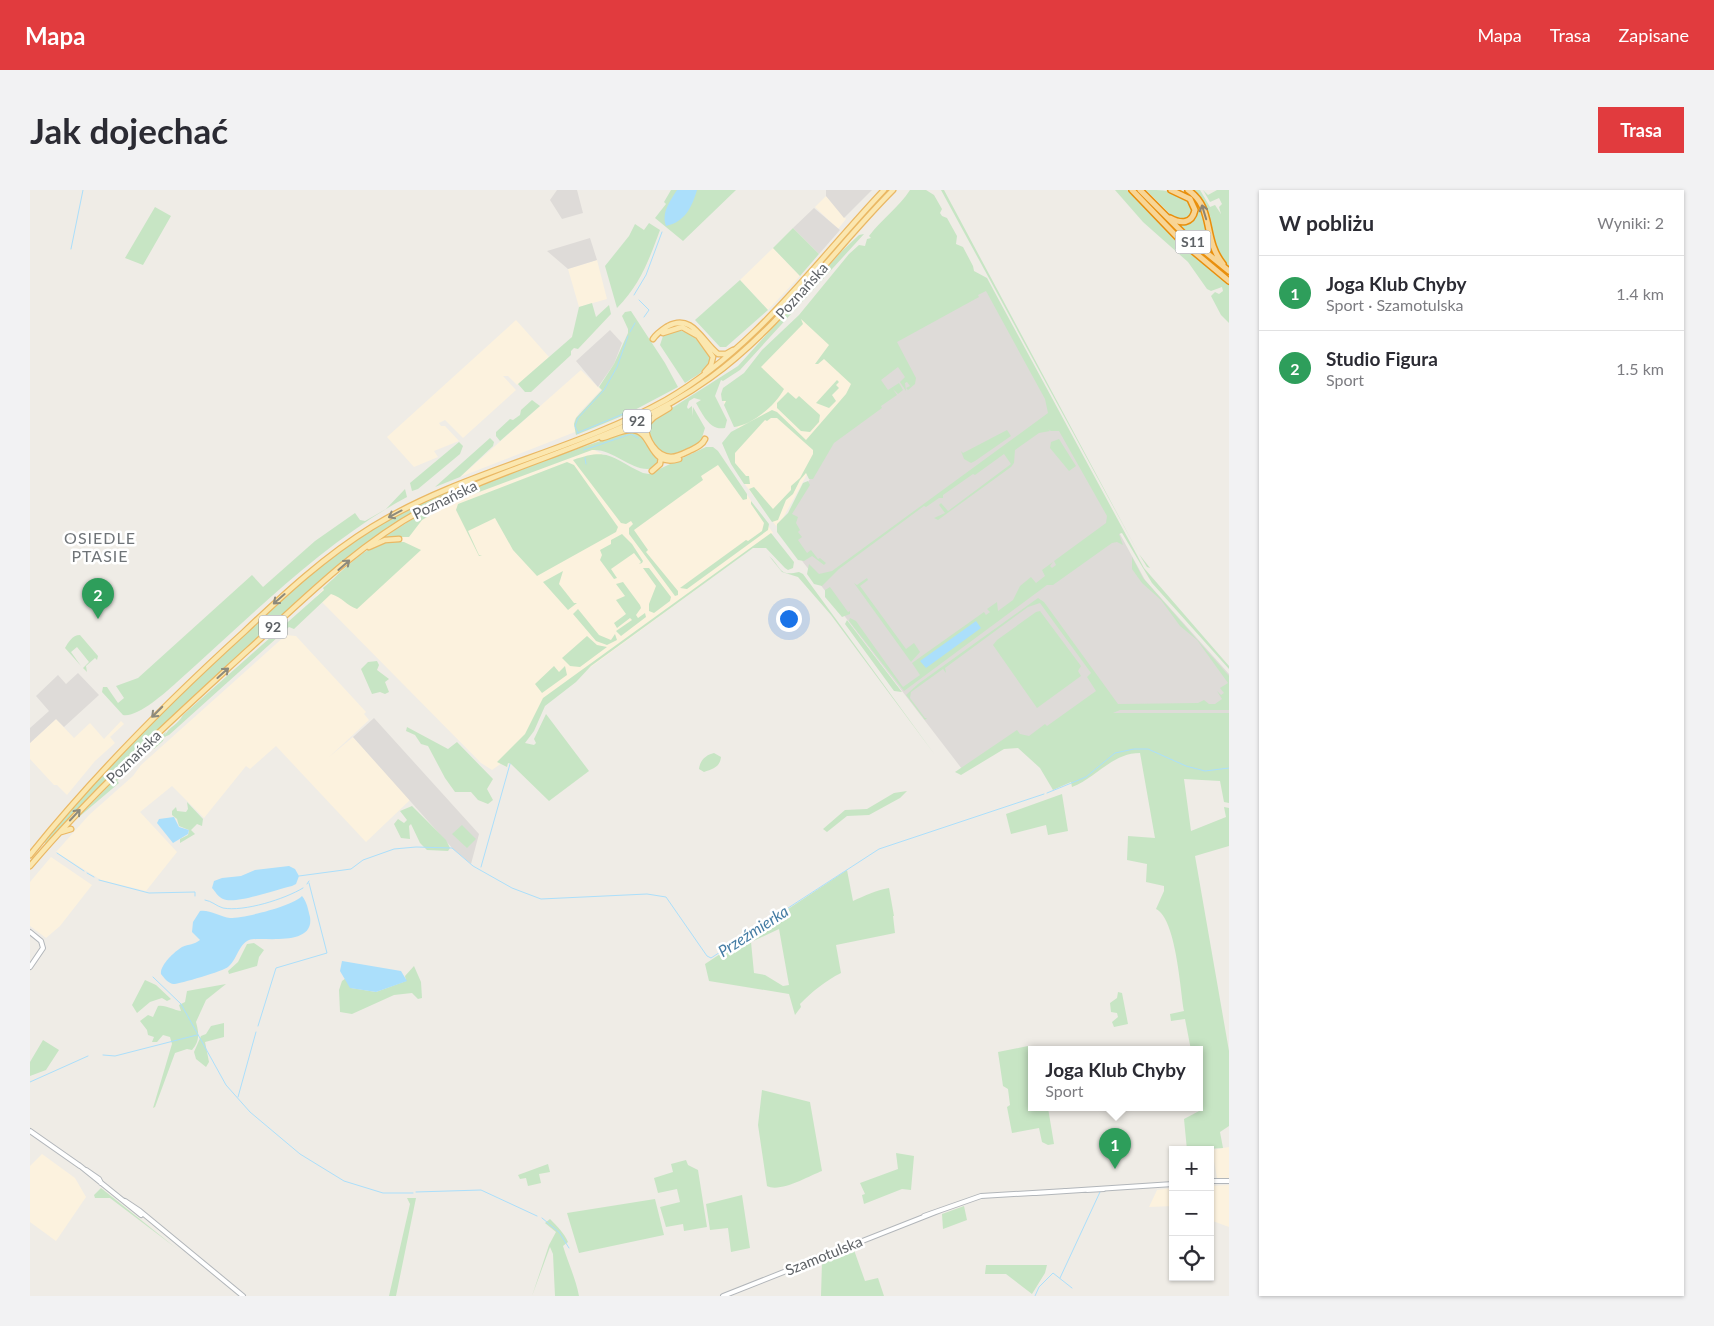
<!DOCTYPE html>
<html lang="pl">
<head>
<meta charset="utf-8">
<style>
	:root { --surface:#fff; --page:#f2f2f3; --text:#2b2b33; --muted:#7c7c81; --line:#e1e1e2; --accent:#e13b3e }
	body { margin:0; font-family:Lato,sans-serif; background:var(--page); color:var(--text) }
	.controls { position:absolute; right:15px; bottom:15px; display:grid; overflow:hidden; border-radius:0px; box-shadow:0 1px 4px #0004 }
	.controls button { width:45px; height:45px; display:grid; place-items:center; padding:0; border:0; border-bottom:1px solid var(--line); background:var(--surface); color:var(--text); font:25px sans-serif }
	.you { position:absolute; left:758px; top:428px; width:18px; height:18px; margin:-12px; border:4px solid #fff; border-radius:50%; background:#1a73e8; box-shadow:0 0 0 8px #1a73e833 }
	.badge { display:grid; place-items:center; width:32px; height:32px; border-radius:50%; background:var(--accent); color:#fff; font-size:16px; font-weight:700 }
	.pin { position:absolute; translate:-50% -41px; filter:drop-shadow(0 1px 2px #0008) }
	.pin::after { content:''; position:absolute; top:26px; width:18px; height:15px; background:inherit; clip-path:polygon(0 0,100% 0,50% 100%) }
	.popup { position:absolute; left:998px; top:856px; width:175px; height:65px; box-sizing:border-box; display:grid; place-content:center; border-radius:0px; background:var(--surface); filter:drop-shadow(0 1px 4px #0005); font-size:16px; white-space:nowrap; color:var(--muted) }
	.popup b { font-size:19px; color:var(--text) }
	.popup::after { content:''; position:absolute; left:50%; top:100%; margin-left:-10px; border:10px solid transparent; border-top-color:var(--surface) }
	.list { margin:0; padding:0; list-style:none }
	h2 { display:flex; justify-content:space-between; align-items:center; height:65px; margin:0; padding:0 20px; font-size:21px }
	h2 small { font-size:16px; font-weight:400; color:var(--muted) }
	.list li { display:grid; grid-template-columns:32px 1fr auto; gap:15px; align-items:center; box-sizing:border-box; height:75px; padding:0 20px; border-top:1px solid var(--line) }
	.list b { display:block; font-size:19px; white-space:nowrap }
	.list p { margin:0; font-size:16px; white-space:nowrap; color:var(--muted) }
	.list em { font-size:16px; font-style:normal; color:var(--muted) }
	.icon { flex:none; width:28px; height:28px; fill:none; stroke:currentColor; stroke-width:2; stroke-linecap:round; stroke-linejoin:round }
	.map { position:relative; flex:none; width:1199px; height:1106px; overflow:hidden; border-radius:0px }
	header { display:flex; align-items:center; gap:30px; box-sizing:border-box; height:70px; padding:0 25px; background:var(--accent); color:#fff }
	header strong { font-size:24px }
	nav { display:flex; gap:28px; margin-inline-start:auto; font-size:18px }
	.intro { display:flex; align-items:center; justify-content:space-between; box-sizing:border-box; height:120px; padding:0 30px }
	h1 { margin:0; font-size:35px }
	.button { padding:12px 22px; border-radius:0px; background:var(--accent); color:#fff; font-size:18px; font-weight:700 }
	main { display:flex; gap:30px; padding:0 30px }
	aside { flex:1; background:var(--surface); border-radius:0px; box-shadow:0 1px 4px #0004 }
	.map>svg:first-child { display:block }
	.commercial { fill:#fcf2de }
	.industrial { fill:#dedbd8 }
	.green { fill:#c7e5c4; fill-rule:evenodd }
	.water { fill:#abdffb }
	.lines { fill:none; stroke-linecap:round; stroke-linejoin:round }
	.stream { stroke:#abdffb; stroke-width:1 }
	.secondary-casing { stroke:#b2b6ba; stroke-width:6 }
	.primary-casing { stroke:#eab864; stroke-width:7 }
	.highway-casing { stroke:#e98f0c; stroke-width:8 }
	.secondary { stroke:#fff; stroke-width:4 }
	.primary { stroke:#fbe7af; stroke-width:4.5 }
	.highway { stroke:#f8d595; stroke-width:5 }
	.oneway { stroke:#8c8474 }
	.oneway2 { stroke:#8d8a7c }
	.labels { text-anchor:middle; stroke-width:5; stroke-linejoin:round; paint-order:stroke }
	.shield { fill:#fff; stroke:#8e9194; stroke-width:1 }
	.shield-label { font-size:14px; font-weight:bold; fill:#5e6266 }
	.street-label { font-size:15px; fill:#5e6266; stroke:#fff }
	.neighbourhood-label { font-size:16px; letter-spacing:1px; fill:#6f7478; stroke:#fff }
	.water-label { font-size:16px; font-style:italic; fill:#447ca4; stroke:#fff }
</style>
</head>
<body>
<header>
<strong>Mapa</strong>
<nav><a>Mapa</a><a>Trasa</a><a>Zapisane</a></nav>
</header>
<div class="intro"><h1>Jak dojechać</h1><a class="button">Trasa</a></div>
<main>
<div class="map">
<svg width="1199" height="1106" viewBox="0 0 1199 1106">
	<rect width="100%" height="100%" fill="#efece6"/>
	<!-- commercial -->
	<path class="commercial" d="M 796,6 L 816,29 L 808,39 L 785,17 Z
		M 743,58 L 770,86 L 738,120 L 710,90 Z
		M 567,70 L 577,109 L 549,117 L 538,79 Z
		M 773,127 L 833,183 L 753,328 L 746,336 L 714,293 L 699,268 L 711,240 L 704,235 L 692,208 L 709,189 Z
		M 486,130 L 519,167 L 487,195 L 478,186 L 473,186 L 486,200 L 433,248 L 415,230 L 409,233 L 411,236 L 415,236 L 429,251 L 404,261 L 408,267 L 384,277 L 357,247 Z
		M 551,180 L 571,200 L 549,223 L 544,231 L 545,242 L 430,287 Z
		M 558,257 L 617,286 L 688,262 L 743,343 L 516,510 L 508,531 L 479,568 L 462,580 L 451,573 L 286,406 L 335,364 L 405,319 L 444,301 Z
		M 256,445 L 266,446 L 336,522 L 334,524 L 339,530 L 299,567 L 323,547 L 380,610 L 336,652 L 246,556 L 220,579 L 216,576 L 174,628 L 142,596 L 110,622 L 147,662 L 116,701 L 71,690 L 26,662 L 59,625 L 103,586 L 111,575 Z
		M 26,529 L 44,548 L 60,533 L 74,549 L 91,531 L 94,534 L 80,547 L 85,553 L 65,571 L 37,605 L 27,595 L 24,595 L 0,569 L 0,553 Z
		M 21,667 L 62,695 L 30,736 L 16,748 L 0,736 L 0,692 Z
		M 1199,957 L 1199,988 L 1187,988 L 1182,960 Z
		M 12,964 L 45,988 L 56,1007 L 26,1051 L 0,1032 L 0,976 Z
		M 1199,995 L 1199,1037 L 1180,1030 L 1180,996 Z
		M 1143,998 L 1143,1016 L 1119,1017 L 1127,1000 Z"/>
	<!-- industrial -->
	<path class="industrial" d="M 527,0 L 547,0 L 553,23 L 532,29 L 520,10 Z
		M 796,0 L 842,0 L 814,28 L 796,6 Z
		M 784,18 L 810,40 L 789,64 L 763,38 Z
		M 560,48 L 567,70 L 538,79 L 517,61 Z
		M 956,98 L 1115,390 L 1199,484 L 1199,523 L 1082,524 L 988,558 L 974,558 L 932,579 L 763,359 L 758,326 L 854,163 L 880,137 Z
		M 580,140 L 592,153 L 584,174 L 568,197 L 546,171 Z
		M 48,483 L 69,505 L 34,537 L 26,529 L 0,553 L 0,538 L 19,521 L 6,506 L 28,485 L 36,494 Z
		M 344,528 L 449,644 L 441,674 L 423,659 L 323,547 Z"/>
	<!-- green -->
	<path class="green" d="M 641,0 L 706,0 L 653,51 L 625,28 L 636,14 L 634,12 Z
		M 880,0 L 896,0 L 904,5 L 912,19 L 910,23 L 912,26 L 917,28 L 927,46 L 926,54 L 933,57 L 943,76 L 944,81 L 957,88 L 1114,378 L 1199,476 L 1199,479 L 1122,393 L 1092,343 L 1089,344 L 1093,355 L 1087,352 L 1082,353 L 1023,395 L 1017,395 L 874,501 L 819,431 L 820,428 L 826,431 L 873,497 L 890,485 L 882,473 L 954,422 L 956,425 L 960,422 L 957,419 L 967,412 L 968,421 L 983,410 L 990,396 L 1001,387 L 1006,393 L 1015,386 L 1012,380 L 1023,372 L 1020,376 L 1022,378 L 1026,375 L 1024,371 L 1076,333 L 1077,326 L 1029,241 L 1021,241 L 1018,239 L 1020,241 L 1009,243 L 985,260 L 984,273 L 981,277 L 908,330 L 904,328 L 915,323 L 909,315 L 911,313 L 918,321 L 981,274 L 974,264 L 945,285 L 943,284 L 913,305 L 913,308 L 909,308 L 896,317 L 894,316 L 809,379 L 792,396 L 784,394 L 777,384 L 779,374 L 789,384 L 802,381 L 1018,223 L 1015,209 L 956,101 L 948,105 L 949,107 L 867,152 L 886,188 L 885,194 L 878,200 L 876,198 L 880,196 L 877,192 L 875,193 L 876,201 L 870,192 L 875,187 L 868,177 L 851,190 L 858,200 L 869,193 L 873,200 L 868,204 L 863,199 L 867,205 L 851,216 L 852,218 L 804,253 L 783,289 L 779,289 L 776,283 L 770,290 L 763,304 L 756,310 L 748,330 L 742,332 L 719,299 L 724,297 L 743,319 L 761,300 L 761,296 L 770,288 L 783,264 L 783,260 L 747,228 L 741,228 L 737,231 L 735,230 L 705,263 L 705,273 L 716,286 L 719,286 L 720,294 L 714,294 L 701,274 L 692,253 L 701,242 L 742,220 L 747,222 L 776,250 L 816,204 L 821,194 L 794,169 L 788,174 L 785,174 L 799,155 L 771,129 L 773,134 L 731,177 L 754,199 C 746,215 722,235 704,237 L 694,215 L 696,211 L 692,211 L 691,204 L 693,198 L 714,183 L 732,160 L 769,125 L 819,64 L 829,55 L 835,56 L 837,49 L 841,48 L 839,46 C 852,29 869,17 880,0 Z
		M 911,0 L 914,0 L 1109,364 L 1120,378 L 1117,377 L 1109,364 Z
		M 1085,0 L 1097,0 L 1146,51 L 1199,95 L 1199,133 L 1191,125 L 1181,106 L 1185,102 L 1189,104 L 1193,101 L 1192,97 L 1181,101 L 1177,99 L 1158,72 L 1113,32 Z
		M 1116,0 C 1134,0 1153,0 1164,17 L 1162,26 L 1154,31 L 1143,27 Z
		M 1144,0 C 1175,0 1173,28 1178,50 C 1179,55 1182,60 1183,65 L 1148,35 L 1156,33 L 1166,18 L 1163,10 Z
		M 1161,0 L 1170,0 L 1180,17 L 1185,15 L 1191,24 L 1189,17 L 1192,14 L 1189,8 L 1180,12 L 1173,0 L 1178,5 L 1187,0 L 1199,0 L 1199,76 C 1173,56 1187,19 1161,0 Z
		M 125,17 L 141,26 L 113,75 L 95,68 Z
		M 619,33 L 630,40 C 619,70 610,95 587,118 L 575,76 L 599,46 L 605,34 L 614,40 Z
		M 763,38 L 789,64 L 770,86 L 743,58 Z
		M 834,44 L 710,180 L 693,191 L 691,190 L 685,206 L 697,230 L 695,238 C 680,241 673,225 666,213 L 671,210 L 664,208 L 659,211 L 657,217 L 658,219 L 662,216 L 662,226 L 663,217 L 675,238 L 670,254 C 652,263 635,273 622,251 C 618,245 616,239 620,232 L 708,176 L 812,61 L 829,45 Z
		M 809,53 L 811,54 C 760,113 709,172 641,211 C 557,259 459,277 376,327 C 364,335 352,346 340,355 C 301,385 264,417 228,450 C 155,516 83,581 17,654 L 13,651 C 73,577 141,511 211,447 C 257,405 303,360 358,330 C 450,279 556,258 647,205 C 713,167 760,109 809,53 Z
		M 710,90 L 738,120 L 696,157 L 690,157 L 665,130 Z
		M 562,113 L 566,127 L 579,115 L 581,124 L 548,159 L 544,158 L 541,161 L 541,165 L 501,202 L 495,202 L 488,194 L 542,147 L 549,117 Z
		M 601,121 L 635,173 L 648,197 L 597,224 L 546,245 L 544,234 L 546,228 L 572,200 L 569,197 L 584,174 L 598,143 L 598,139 L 592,126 L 595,122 Z
		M 649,140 L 663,145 L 680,167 C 680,180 665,186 655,193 L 630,155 L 633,146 Z
		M 807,190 L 809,192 L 806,195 L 809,198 L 802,205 L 806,211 L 799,218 L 786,213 Z
		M 758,202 L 766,209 L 769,206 L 790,225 L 789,232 L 780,242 L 771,241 L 747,218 L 747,213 Z
		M 502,210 L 510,216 L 470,251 L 466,246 L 466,242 L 480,229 L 483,230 L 490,225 L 491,220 Z
		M 977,240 L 981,246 L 945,271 L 941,273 L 934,269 L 931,261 L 933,263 Z
		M 597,242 C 615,240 618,260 629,270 L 624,278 C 603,284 584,258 562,260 L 425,311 L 392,330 L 379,347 L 355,347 C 426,297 515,270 597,242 Z
		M 460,248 L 464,252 L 463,256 L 430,287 L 405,297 Z
		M 1029,249 L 1046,276 L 1039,281 L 1020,258 L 1021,252 Z
		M 429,252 L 433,256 L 430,264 L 388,299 L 382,301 L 380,293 Z
		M 676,257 L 683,257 L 688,261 L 717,304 L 717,309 L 713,310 L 688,275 L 671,286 L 673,290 L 604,340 L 618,360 L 616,362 L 648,401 L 648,405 L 645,406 L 599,344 L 599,338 L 603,334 L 601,331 L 596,334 L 591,333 L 543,270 C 579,257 581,268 613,283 L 619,284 Z
		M 537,272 L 544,275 L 588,337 L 586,342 L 507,386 L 483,360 L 465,328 L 438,341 L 449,365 L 452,365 L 449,366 L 426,320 L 428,314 Z
		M 778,291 L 780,295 L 762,324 L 768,327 L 766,333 L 770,340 L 768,342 L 772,347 L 768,350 L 777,363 L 781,360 L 788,369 L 790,368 L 796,373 L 794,375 L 782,366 L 774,371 L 768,370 L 747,342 L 747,334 L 758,323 L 773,293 Z
		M 375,299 L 377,307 C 292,353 220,427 146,493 C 135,503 107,528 93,525 L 72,502 L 73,497 L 77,497 L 88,513 L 94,508 L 86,496 L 108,488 L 222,385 L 233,397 L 285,351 L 325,323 L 330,330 L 335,331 L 356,319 Z
		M 721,311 L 739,334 L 738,340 L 657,399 L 650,398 L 716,350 L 718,351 L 732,341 L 734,333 L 721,314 Z
		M 741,343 L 764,372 L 763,378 L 758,380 L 755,378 L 736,358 L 723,358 L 561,476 L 546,492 L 515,516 L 504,541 L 495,553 L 504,555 L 506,553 L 504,549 L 516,524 L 559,581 L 519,611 L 481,574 L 478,573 L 477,577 L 467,572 L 495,544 L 513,508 Z
		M 592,344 L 602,354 L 613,371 L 612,373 L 609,374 L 611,372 L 604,363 L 581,379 L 587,388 L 584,389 L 570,370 L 572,365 L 570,360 L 581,354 L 581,350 Z
		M 359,351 L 374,352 L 391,360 L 327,419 C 317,416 312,407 301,404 L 264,439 L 259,437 L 139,545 L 134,547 C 139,536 148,535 153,525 L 294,400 L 293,398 C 312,382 334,356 359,351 Z
		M 739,366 C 752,377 748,387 769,382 L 773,384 L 905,565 L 801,425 L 768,387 L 752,382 Z
		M 1102,367 L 1113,388 L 1199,486 L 1199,520 L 1090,520 L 1083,523 L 1199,523 L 1199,613 L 1194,612 L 1190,591 L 1154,589 L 1161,641 L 1196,627 L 1194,617 L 1199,618 L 1199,656 L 1165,666 L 1199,861 L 1199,936 L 1190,942 L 1193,958 L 1157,960 L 1154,929 L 1171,920 L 1169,860 L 1161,860 L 1155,829 L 1141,831 L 1140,824 L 1154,821 C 1150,797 1146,729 1126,719 L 1134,701 L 1134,696 L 1116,692 L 1117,674 L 1097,670 L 1098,646 L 1125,648 L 1110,563 C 1082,563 1066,588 1042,597 L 1041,592 L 1023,600 L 1010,578 L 988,558 L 974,559 L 931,585 L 925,582 L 987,540 L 990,544 L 999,546 L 1015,534 L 1017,536 L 1066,501 L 1057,487 L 1061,483 L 1010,413 L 998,417 L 915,478 L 916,483 L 913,479 L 881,502 L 880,508 L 895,528 L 897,528 L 895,530 L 876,505 L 888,494 L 1008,408 L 1014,412 L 1088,514 L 1168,513 L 1174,510 L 1179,514 L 1185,514 L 1192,509 L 1187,501 L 1191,505 L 1194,503 L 1190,498 L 1198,493 L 1167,450 L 1150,436 L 1131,410 L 1112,393 L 1102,379 Z
		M 613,378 L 619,378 L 641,407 L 640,411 L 624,423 L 619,421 L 619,414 L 626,396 Z
		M 533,381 L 529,394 L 544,413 L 547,413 L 538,420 L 513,392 Z
		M 837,388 L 838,390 L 830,396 L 876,459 L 884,453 L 890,462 L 881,472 L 824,393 L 827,395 Z
		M 593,392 L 610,415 L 611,418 L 606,425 L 608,428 L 615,423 L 616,427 L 591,446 L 586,441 L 602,430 L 600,428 L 587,438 L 584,433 L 596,424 L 586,410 L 595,406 L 586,394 Z
		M 800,397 L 818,422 L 820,421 L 820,424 L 812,427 L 795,407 L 795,400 Z
		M 548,419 L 569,445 L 581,450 L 585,444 L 587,450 L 577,455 L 566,451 L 543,424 Z
		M 1010,421 L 1051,476 L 1048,481 L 1051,486 L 1007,518 L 963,455 L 967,450 L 1006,422 Z
		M 817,430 L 872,502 L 864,501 L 815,434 Z
		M 50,445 L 68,466 L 67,470 L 65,468 L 56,476 L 57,482 L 53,478 L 59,472 L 47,457 L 41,462 L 51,476 L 35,458 C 38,453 42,445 50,445 Z
		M 557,446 L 567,455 L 577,457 L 550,477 L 540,476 L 532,468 Z
		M 347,471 L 349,475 L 347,480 L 359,489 L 355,492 L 359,502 L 355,504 L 350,502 L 342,504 L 331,479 L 338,472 Z
		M 524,476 L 529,482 L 535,476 L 537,485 L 512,503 L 505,494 Z
		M 377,537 L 418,559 L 427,552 L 463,589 L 457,599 L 463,610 L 458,614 L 448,610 L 441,602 L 425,602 L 415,588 L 398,556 L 391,554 L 385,545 L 376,541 Z
		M 136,542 L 133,551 L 124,559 L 121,559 L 87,591 L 89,593 L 43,632 L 97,577 Z
		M 684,563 L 691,567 C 690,577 683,579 674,582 L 669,579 C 670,570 676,565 684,563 Z
		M 877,601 L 870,608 L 839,625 L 817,626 L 797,642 L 793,639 L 815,620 L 837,619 L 864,603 Z
		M 1032,604 L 1038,641 L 1018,645 L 1016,635 L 981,644 L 976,624 Z
		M 157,612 L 173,629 L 172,636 L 167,634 L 161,640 L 165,644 L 150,653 L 150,649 L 158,645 L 159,640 L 149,636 L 147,629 L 142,625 L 142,621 L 146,617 L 147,621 L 156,622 L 158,619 Z
		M 382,616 L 416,650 L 420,658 L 418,661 L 397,660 L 390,653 L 381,634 L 379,636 L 380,649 L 371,648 L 364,634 L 368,629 L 374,633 L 377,630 L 370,621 Z
		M 432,635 L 446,649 L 437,658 L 422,644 Z
		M 817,680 L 823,711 C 834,706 846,700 859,698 L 864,726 L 863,726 L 865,743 L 806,755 L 811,783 C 795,791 783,801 770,814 L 771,817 L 765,825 L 759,804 L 679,791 L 675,774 ZM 749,739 L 759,795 L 753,796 L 735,785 L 724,783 L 721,752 Z
		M 224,753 L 234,760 L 229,767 L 227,776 L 199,784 L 198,781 L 208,772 L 217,754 Z
		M 384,776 L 391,792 L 392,808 L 388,809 L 382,803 L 364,805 L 322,824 L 310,822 L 309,800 L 312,791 L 316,788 L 321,798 L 346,802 L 376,791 L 375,786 Z
		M 115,790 L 126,795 L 141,809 L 137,811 L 132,808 L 120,812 L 107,823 L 102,815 Z
		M 196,794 L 176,810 L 166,832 C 169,843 170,851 162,860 L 157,859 L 145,863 L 125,917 L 123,918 L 142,854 L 140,847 L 133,845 L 127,852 L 122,852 L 124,847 L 118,845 L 117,840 L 110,831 L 118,825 L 123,827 L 128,816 C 137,815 142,820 151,821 L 149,815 L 155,812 L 157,801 Z
		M 1088,802 L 1092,803 L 1098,834 L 1084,837 L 1082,832 L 1088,827 L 1087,823 L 1081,822 L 1080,813 L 1087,808 Z
		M 194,833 L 194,847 L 175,852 L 179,872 L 176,877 L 166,869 L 164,862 L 171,846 L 176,844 L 181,836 Z
		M 13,850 L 29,860 L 16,880 L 0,886 L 0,872 Z
		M 998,856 L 1001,867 L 1001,918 L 1018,918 L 1024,954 L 1018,955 L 1012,952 L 1009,938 L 982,943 L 977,917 L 980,915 L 978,899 L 973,896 L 968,862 Z
		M 732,900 L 780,912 L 792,981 C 779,986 750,1003 737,996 L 728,935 Z
		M 866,963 L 884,966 L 881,1000 L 872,999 L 834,1014 L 832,1005 L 835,1004 L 830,993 L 868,979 Z
		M 656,970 L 658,975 L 668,980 L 677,1037 L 654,1041 L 653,1034 L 636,1037 L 630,1017 L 650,1012 L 647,999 L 628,1003 L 624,988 L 643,982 L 641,974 Z
		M 518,974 L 520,982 L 509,984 L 511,993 L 498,996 L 496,988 L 490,989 L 488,985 Z
		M 71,998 L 146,1058 L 80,1008 L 65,1008 L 64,1005 Z
		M 712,1005 L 720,1058 L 701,1062 L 698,1038 L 680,1040 L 676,1014 Z
		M 377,1008 L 386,1008 L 366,1106 L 359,1106 L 380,1014 Z
		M 625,1009 L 634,1045 L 549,1063 L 537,1023 Z
		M 934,1016 L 937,1030 L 913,1039 L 912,1024 Z
		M 520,1029 C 528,1037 534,1043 538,1052 L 533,1056 C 538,1073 546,1089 549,1106 L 525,1106 L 523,1064 L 520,1057 L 502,1106 L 519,1055 L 526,1042 L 515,1033 Z
		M 824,1060 L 835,1091 L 848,1088 L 854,1106 L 791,1106 L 792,1072 Z
		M 956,1075 L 1017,1075 L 1015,1083 L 1002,1104 L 976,1084 L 955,1084 Z"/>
	<!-- water -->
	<path class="water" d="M 647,0 L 667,0 C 662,17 655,32 636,36 C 631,23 640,11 647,0 Z
		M 946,431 L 951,438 L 896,478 L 890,471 Z
		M 144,627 L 149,637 L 159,640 L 158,644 L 143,653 L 127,633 L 129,629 Z
		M 259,676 L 265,679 L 269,686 L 266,694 L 262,696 C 248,699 205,715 193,709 C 188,707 185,701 182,698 L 184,691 L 192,688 L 211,686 L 225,680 Z
		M 272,706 C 277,712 278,719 280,727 C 285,758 231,746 219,750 C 208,755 207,770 198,777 C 194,781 146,795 143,794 C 138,793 134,788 131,784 C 130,775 144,762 152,757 C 159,754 164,755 170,750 L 162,742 L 163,732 L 170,721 C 178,719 191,727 200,728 C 215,728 263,716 272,706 Z
		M 312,771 L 371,781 L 377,791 L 346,802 L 320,798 L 310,781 Z"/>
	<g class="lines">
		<!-- stream -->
		<path class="stream" d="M 41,59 L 53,0
			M 604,105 L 616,85 L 632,42
			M 609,110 L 619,120 L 614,127
			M 600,142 L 605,133
			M 547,243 L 593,224
			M 548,243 L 545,236 L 548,228 L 574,200 L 587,177 L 598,146
			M 554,260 L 595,246 L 601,244 L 608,248
			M 555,268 L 556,274
			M 1017,603 L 1056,587 L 1085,563 L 1104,559 L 1118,559 L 1156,576 L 1175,581 L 1199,578
			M 27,663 L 54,681
			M 451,677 L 480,574
			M 57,683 L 64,687
			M 269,686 L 321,679 L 333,670 L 364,659 L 386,657 L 422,658 L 443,676 L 482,698 L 511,709 L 617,704 L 636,707 L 677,766 L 681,768 L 849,659 L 1014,604
			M 69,690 L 119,703 L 165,702 L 165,706
			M 277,694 L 279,691
			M 175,710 C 182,711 186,716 193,718 C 214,722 255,709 273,698
			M 123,787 L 151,814 L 196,895 L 220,922 L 270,964 L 314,991 L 353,1003 L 383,1003
			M 228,836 L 246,778 L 297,763 L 279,693
			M 73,865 L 85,866 L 167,845
			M 0,892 L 58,866
			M 208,907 L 226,842
			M 386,1002 L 451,1000 L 507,1026
			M 512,1028 L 529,1042 L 539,1058
			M 1030,1088 L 1070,1002
			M 1005,1106 L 1009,1097 L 1023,1083 L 1042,1098"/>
		<defs>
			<path id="secondary" d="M 0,742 L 11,751 L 13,758 L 0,777
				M 0,941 L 50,976
				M 49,975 L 111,1025
				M 56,980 L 69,989 L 71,993
				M 1180,991 L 1199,991
				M 1057,1000 L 1074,999
				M 1006,1003 L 1143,994
				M 95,1011 L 110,1021 L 213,1106
				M 894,1026 L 951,1006 L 1036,1001
				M 693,1106 L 911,1020"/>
			<path id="primary" d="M 633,143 L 652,137 L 668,146 L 683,167 L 681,175 L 675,182
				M 623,149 C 627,143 632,140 638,136 C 663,123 672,152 688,164 L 696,164 L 703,160
				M 639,218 L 624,227 L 616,235 C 615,248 626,267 641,267 C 647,267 653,264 659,261 C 665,258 672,256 675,249
				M 572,248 C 582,246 592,239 603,240 C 624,242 618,278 649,269
				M 622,281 L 630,274 L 631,266
				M 339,357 L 355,350 L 369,349
				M 31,642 L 41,639
				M 0,665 C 65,584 137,512 214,442 C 254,404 295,366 342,337 C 433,281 543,262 636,210 C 726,158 784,74 854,0
				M 0,676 C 66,598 143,529 218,460 C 273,410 326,356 392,320 C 485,270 593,251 680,188 C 752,136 801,62 863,0"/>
			<path id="highway" d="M 1102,0 L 1151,51 L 1199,91
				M 1110,0 L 1157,47 L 1199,81
				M 1158,0 C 1185,18 1172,48 1193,74
				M 1140,28 C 1151,34 1162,34 1165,20 L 1160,9 L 1141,0"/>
		</defs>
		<!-- secondary casing -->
		<use href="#secondary" class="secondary-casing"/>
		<!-- primary casing -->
		<use href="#primary" class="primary-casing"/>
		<!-- highway casing -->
		<use href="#highway" class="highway-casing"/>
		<!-- secondary -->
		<use href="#secondary" class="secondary"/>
		<!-- primary -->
		<use href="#primary" class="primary"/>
		<!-- highway -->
		<use href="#highway" class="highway"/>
	</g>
	<!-- one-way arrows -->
	<defs><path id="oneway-shaft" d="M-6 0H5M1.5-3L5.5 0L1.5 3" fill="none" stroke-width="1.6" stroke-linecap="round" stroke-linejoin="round" transform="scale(1.25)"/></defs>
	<use class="oneway" href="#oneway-shaft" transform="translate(1174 22) rotate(-107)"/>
	<g class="oneway2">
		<use href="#oneway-shaft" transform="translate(365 324) rotate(152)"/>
		<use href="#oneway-shaft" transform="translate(314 375) rotate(-41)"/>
		<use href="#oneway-shaft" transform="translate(249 409) rotate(139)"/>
		<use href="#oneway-shaft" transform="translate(193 483) rotate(-42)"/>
		<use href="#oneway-shaft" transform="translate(127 522) rotate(135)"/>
		<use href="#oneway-shaft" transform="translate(45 625) rotate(-47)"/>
	</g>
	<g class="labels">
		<!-- shield labels -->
		<g class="shield">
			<rect x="1145.5" y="40.5" width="35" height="23" rx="4"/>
			<rect x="593" y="219.5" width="28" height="23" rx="4"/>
			<rect x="229" y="425.5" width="28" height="23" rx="4"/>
		</g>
		<g class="shield-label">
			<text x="1163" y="57">S11</text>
			<text x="607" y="236">92</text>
			<text x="243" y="442">92</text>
		</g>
		<!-- street labels -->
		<g class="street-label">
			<text transform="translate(772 101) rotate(-48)" y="5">Poznańska</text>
			<text transform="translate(415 310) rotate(-26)" y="5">Poznańska</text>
			<text transform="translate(104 567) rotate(-44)" y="5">Poznańska</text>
			<text transform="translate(794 1066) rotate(-22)" y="5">Szamotulska</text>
		</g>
		<!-- neighbourhood labels -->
		<g class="neighbourhood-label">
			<text x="70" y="354">OSIEDLE<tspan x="70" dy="18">PTASIE</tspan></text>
		</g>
		<!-- water labels -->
		<g class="water-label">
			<text transform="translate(723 741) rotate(-33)" y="6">Przeźmierka</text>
		</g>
	</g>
</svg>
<div class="controls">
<button>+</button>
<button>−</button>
<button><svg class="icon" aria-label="locate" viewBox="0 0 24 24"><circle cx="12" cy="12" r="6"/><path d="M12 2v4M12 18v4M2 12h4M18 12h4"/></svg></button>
</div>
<div class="you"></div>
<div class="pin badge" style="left:1085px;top:979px;background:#2e9e5b">1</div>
<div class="popup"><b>Joga Klub Chyby</b>Sport</div>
<div class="pin badge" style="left:68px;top:429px;background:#2e9e5b">2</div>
</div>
<aside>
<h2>W pobliżu<small>Wyniki: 2</small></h2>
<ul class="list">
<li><span class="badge" style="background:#2e9e5b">1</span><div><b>Joga Klub Chyby</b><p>Sport · Szamotulska</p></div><em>1.4 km</em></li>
<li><span class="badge" style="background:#2e9e5b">2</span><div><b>Studio Figura</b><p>Sport</p></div><em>1.5 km</em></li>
</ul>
</aside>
</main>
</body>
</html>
